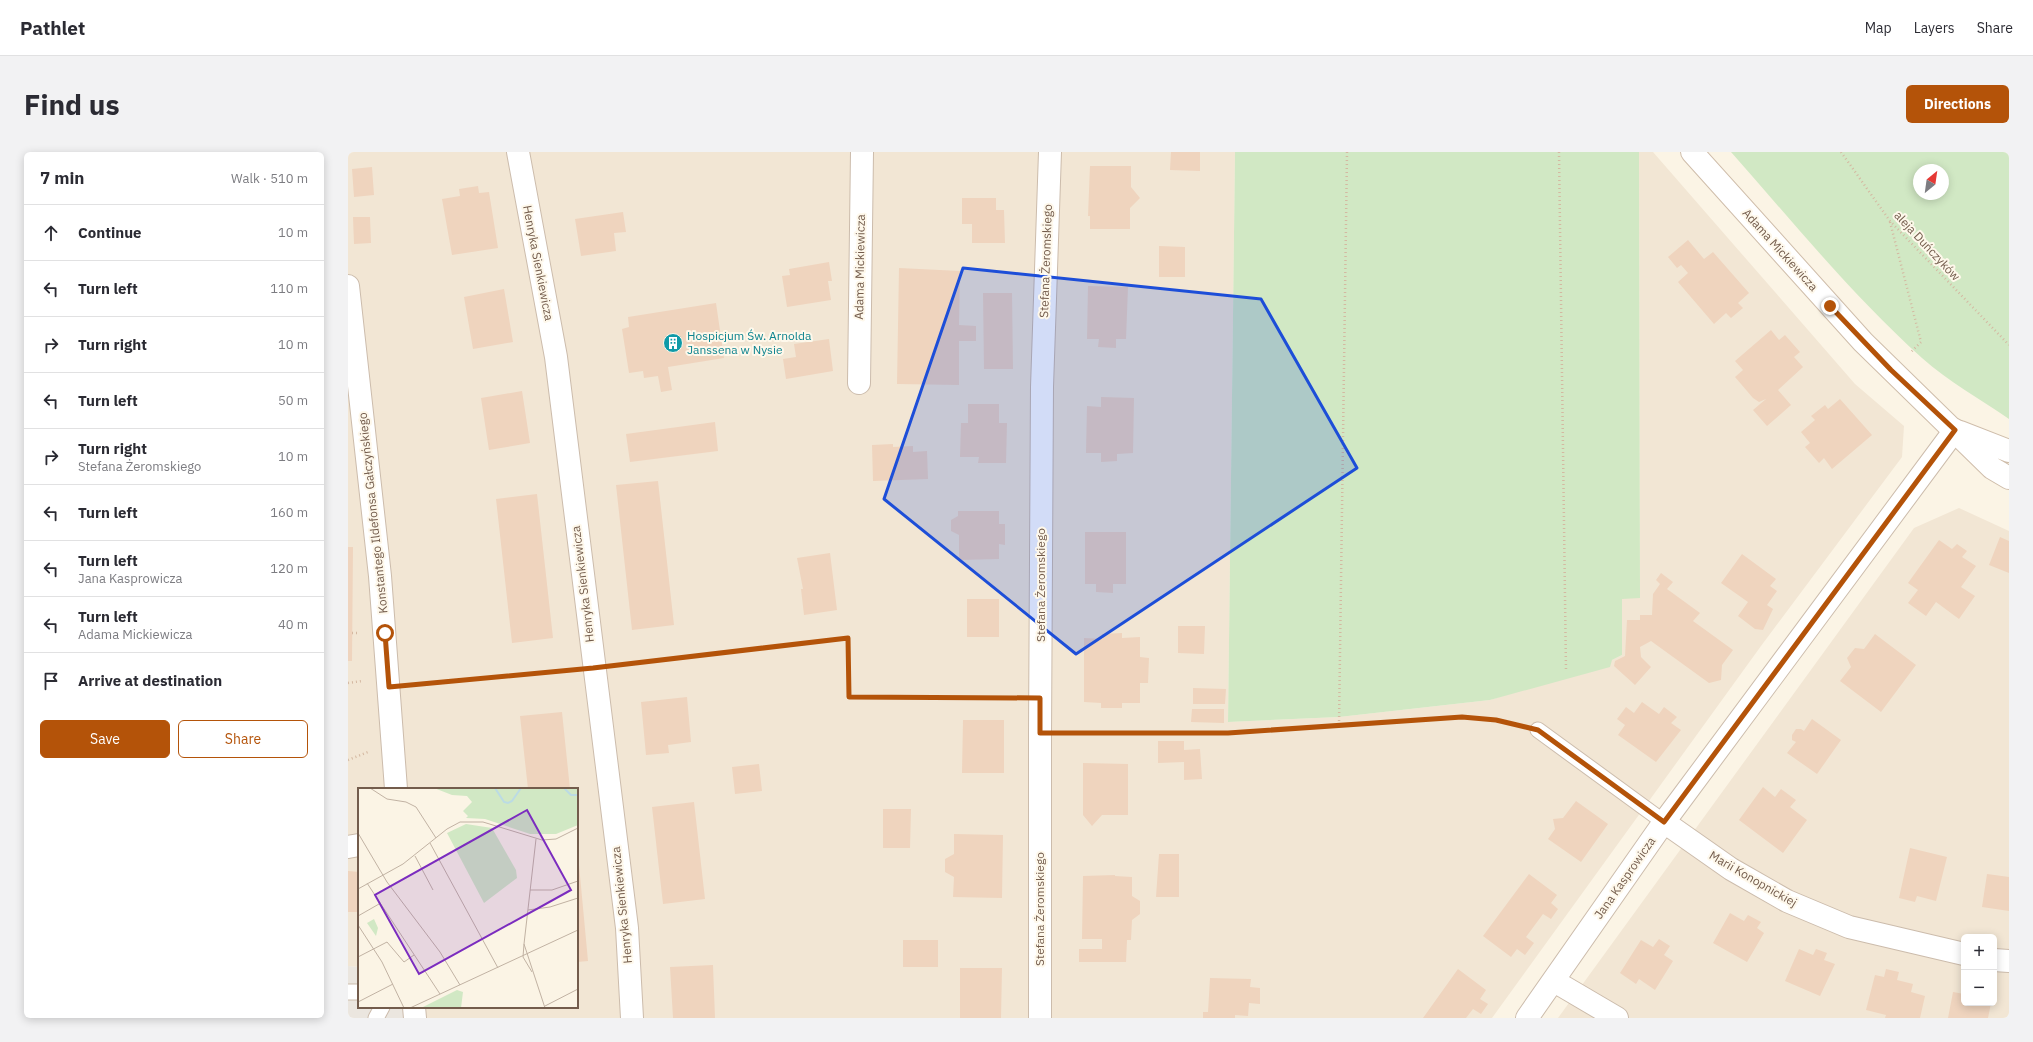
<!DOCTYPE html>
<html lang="en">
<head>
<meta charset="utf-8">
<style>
	:root { --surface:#fff; --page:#f2f2f3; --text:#2b2b33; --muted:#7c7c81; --line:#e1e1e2; --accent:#b45309 }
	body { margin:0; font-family:"IBM Plex Sans",sans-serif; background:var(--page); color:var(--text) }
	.controls { position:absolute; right:12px; bottom:12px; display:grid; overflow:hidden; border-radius:6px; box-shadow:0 2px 10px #0003 }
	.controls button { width:36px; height:36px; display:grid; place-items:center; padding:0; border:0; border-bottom:1px solid var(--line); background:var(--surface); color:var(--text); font:20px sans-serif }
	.compass { position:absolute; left:1565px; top:12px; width:36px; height:36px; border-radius:50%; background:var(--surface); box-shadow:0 2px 10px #0003; rotate:29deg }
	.stop { position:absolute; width:12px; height:12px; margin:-9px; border:3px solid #b45309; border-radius:50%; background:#fff }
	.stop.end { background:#b45309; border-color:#fff; box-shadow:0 1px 4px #0008 }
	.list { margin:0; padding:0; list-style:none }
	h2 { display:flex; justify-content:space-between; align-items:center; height:52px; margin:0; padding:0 16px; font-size:17px }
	h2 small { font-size:13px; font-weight:400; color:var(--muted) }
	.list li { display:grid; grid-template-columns:26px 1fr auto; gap:12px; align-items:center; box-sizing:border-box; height:56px; padding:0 16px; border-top:1px solid var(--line) }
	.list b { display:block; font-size:15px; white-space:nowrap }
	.list p { margin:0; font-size:13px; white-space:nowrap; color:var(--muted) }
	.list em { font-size:13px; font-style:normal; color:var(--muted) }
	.actions { display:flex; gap:8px; padding:12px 16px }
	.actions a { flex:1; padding:9px 0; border:1px solid var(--accent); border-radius:6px; text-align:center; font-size:14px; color:var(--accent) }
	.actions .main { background:var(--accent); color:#fff }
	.icon { flex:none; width:22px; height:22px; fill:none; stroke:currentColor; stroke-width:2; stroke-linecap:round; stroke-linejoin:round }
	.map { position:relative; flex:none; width:1661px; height:866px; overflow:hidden; border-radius:6px }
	header { display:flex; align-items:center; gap:24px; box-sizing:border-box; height:56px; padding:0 20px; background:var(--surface); border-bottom:1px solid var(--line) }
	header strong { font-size:19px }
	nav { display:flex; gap:22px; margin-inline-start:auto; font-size:14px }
	.intro { display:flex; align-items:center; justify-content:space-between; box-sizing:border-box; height:96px; padding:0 24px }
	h1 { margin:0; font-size:28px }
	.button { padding:10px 18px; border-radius:6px; background:var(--accent); color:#fff; font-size:14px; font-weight:700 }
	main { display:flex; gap:24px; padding:0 24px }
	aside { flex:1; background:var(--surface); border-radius:6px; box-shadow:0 2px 10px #0003 }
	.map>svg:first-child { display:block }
	.residential { fill:#f2e6d4; fill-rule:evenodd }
	.industrial { fill:#ebe6df }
	.green { fill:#d1e8c4; fill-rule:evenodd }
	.building { fill:#efd4be }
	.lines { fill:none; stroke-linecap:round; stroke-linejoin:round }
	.lane-casing { stroke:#ccbcac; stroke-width:17 }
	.street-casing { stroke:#ccbcac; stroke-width:24 }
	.secondary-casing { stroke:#cfbdaa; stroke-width:24 }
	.path { stroke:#d4b8a1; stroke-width:2.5; stroke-dasharray:1 3; stroke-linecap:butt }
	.lane { stroke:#fff; stroke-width:15 }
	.street { stroke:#fff; stroke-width:22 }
	.secondary { stroke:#fff; stroke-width:22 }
	.route { stroke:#b45309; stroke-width:5 }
	.marked { fill:#1d4ed8; fill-opacity:0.2; stroke:#1d4ed8; stroke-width:3; stroke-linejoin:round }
	.labels { text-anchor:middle; stroke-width:4; stroke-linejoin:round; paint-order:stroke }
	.street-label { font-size:12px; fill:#735c4c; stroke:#fef8eb }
	.culture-label { font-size:12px; fill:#0d838f; stroke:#fef8eb; text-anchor:start }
	.inset-river { fill:none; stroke:#bbdbe4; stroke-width:2 }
	.inset-road { fill:none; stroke:#c1b2a3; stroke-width:1 }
	.view { fill:#7b2cbf; fill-opacity:0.15; stroke:#7b2cbf; stroke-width:2 }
	.inset-edge { fill:none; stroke:#735c4c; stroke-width:2 }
</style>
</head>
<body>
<header>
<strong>Pathlet</strong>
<nav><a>Map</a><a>Layers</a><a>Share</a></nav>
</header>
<div class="intro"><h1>Find us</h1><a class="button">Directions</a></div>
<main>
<aside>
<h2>7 min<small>Walk · 510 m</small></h2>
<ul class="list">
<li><svg class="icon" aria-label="ahead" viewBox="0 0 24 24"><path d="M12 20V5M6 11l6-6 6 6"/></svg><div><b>Continue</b></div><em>10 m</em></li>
<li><svg class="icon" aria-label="left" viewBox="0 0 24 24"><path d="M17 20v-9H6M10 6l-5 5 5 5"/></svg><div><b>Turn left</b></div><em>110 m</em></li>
<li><svg class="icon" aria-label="right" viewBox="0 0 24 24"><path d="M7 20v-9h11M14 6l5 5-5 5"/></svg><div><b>Turn right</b></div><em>10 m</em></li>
<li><svg class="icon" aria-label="left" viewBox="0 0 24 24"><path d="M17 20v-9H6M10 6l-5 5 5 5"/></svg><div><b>Turn left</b></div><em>50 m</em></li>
<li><svg class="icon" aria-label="right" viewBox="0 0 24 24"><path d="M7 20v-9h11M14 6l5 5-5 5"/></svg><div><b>Turn right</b><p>Stefana Żeromskiego</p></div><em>10 m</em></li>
<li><svg class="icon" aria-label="left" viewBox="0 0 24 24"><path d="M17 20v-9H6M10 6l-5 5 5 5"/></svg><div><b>Turn left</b></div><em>160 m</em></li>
<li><svg class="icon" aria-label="left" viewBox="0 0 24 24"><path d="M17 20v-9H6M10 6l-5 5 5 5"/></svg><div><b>Turn left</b><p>Jana Kasprowicza</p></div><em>120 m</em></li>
<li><svg class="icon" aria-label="left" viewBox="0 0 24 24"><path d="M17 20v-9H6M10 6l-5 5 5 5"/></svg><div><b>Turn left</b><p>Adama Mickiewicza</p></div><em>40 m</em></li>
<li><svg class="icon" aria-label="arrive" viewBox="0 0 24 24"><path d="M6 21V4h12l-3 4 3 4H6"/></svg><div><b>Arrive at destination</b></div></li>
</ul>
<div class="actions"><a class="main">Save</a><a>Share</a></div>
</aside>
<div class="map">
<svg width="1661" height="866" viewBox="0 0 1661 866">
	<rect width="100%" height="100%" fill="#fbf4e5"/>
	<!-- residential -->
	<path class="residential" d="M 0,0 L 887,0 L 880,570 L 991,565 L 1142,548 L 1264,508 L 1274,503 L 1274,446 L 1292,446 L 1291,0 L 1305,0 L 1507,232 L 1556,274 L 1554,305 L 1413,494 L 1144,866 L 58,866 L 57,855 L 229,855 L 229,637 L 11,637 L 11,815 L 0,814 Z
		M 1611,356 L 1661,379 L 1661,866 L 1210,866 L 1566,376 ZM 1616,785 L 1646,785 L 1646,851 L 1616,851 Z"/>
	<!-- industrial -->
	<path class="industrial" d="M 0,814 L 11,815 L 11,855 L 57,855 L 58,866 L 0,866 Z"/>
	<!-- green -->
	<path class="green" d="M 887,0 L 1291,0 L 1292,446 L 1274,447 L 1274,503 L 1264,508 L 1262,515 L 1142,548 L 991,565 L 880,570 Z
		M 1383,0 L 1661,0 L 1661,267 C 1632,247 1600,229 1574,206 C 1504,143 1445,70 1383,0 ZM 1571,18 L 1595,18 L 1595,42 L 1571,42 Z"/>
	<!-- building -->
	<path class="building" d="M 823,0 L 852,0 L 852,19 L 822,18 Z
		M 742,14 L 783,14 L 783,35 L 792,46 L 782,56 L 782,77 L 742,77 L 742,64 L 740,64 Z
		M 24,15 L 26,43 L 6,45 L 4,17 Z
		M 130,34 L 131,41 L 141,40 L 150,96 L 104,103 L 94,47 L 112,44 L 111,37 Z
		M 614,46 L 648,46 L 648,58 L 656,58 L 657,91 L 624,91 L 624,72 L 614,72 Z
		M 275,60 L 278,80 L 266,81 L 268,99 L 233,104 L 227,67 Z
		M 5,65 L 22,65 L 23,91 L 6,92 Z
		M 1340,88 L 1356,107 L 1365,100 L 1401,141 L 1390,151 L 1395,156 L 1383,166 L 1378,161 L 1366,172 L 1330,130 L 1340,121 L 1333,113 L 1329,116 L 1320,105 Z
		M 811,94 L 837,95 L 837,125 L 811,125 Z
		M 481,110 L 484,129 L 480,129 L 483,148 L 439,155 L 434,124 L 442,123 L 441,117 Z
		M 551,116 L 612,119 L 611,173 L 628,174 L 628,189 L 611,189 L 611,233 L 549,232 Z
		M 740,134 L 780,135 L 778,187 L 768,187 L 768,196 L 750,195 L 751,187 L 739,187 Z
		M 156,137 L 165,190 L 125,197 L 116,145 Z
		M 635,141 L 664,141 L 665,217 L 636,217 Z
		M 368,151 L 376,206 L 320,215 L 324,238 L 313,240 L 310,224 L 296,226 L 295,219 L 281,221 L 274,177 L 281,175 L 280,165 Z
		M 1423,178 L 1431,188 L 1437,183 L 1452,200 L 1446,205 L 1455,215 L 1430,238 L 1443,253 L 1419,274 L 1405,258 L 1418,247 L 1411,250 L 1405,246 L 1387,225 L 1395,218 L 1387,209 Z
		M 481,187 L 485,219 L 438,227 L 435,207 L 448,205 L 446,192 Z
		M 174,239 L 182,291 L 141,298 L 133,246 Z
		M 753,245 L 786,246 L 785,301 L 769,302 L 769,309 L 753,310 L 753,301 L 738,301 L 739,254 L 753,255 Z
		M 1492,247 L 1524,283 L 1484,317 L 1476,306 L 1471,311 L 1457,295 L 1462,291 L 1453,280 L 1467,268 L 1463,264 L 1477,253 L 1480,257 Z
		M 620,252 L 651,252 L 651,271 L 659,271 L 658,311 L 630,311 L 631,305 L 612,305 L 613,271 L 620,271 Z
		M 367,270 L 370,299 L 282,310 L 278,282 Z
		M 545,292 L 545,295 L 565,294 L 565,300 L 579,299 L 580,327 L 525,329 L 524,293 Z
		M 310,329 L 326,473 L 284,478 L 268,333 Z
		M 189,342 L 205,486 L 164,491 L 148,347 Z
		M 610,359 L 651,359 L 651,372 L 657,372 L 657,393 L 651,392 L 651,407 L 611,408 L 611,383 L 603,379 L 603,368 L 610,364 Z
		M 737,380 L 778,380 L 778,432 L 765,432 L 765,441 L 748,440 L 748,432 L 737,432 Z
		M 1652,385 L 1661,389 L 1661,421 L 1641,413 Z
		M 1591,388 L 1604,397 L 1609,392 L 1619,399 L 1614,405 L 1628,414 L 1613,435 L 1627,444 L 1611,467 L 1588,450 L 1578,464 L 1560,451 L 1570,438 L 1560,431 Z
		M 0,395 L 5,395 L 4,509 L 0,509 Z
		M 482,401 L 489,458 L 456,463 L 453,437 L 455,437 L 449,406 Z
		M 1394,402 L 1428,427 L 1422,434 L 1429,439 L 1419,453 L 1425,457 L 1415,478 L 1407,477 L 1390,464 L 1400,450 L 1373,431 Z
		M 1313,421 L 1325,430 L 1319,437 L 1352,461 L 1345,469 L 1385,498 L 1374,513 L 1373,528 L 1361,531 L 1303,489 L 1292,495 L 1293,505 L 1303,515 L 1287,533 L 1266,514 L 1267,509 L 1277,504 L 1279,468 L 1292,468 L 1292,463 L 1304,463 L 1305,442 L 1312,432 L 1308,428 Z
		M 619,447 L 651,447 L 651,485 L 619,485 Z
		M 830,474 L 857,474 L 856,502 L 830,501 Z
		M 774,481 L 774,486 L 792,485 L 792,505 L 801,506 L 800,531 L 792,531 L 792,551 L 774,551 L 774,556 L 753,556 L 753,551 L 736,550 L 736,486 L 755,487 L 754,482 Z
		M 1527,482 L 1568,513 L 1533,560 L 1492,529 L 1503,515 L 1499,506 L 1507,496 L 1516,497 Z
		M 845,536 L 878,537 L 877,552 L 845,552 Z
		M 339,545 L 343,590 L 320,593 L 321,601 L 298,603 L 293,550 Z
		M 1294,550 L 1311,562 L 1316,555 L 1329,565 L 1323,571 L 1333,578 L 1308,610 L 1270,583 L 1277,573 L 1269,567 L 1278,555 L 1286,561 Z
		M 844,557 L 876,557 L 876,571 L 843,570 Z
		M 214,560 L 222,637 L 180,637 L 172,564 Z
		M 1464,567 L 1493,588 L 1469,622 L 1439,601 L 1448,590 L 1444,588 L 1444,583 L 1448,577 L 1453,577 L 1456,579 Z
		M 615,568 L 656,568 L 656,621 L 614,621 Z
		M 810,589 L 836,589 L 836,598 L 852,597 L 854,627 L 836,628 L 836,610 L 810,611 Z
		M 735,611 L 780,612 L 780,663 L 754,663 L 744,674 L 735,663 Z
		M 411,612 L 414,639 L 387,642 L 384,615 Z
		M 1415,635 L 1427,645 L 1433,637 L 1448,648 L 1442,655 L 1459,668 L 1435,701 L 1391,668 Z
		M 1228,649 L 1260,672 L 1233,710 L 1200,687 L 1207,677 L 1205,667 L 1215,666 Z
		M 346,650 L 357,747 L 315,752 L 304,655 Z
		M 535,657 L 563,657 L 562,696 L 535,696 Z
		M 606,682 L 655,683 L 654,746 L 605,745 L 606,725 L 597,720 L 597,707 L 606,702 Z
		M 1562,696 L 1599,705 L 1588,749 L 1569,744 L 1567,750 L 1551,746 Z
		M 811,702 L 831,702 L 831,745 L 808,745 Z
		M 229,713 L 231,713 L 240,809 L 229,810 Z
		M 0,719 L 11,720 L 11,760 L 0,760 Z
		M 1181,722 L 1209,743 L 1203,751 L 1210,757 L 1203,767 L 1195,762 L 1178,785 L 1186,791 L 1177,803 L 1169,797 L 1163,805 L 1135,784 Z
		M 1639,722 L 1661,725 L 1661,759 L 1634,755 Z
		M 767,723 L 767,724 L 784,725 L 784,744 L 792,749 L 792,762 L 784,768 L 783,788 L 779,788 L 778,810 L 731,810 L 731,797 L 754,797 L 754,787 L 734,787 L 735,724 Z
		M 1382,761 L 1396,769 L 1400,763 L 1413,770 L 1409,776 L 1416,781 L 1399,810 L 1365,791 Z
		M 1311,787 L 1322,794 L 1316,803 L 1325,809 L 1307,838 L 1291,827 L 1288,832 L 1272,821 L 1293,788 L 1305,795 Z
		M 555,788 L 590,788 L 590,815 L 555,815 Z
		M 1451,797 L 1465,803 L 1468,797 L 1479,801 L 1476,808 L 1487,812 L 1472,844 L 1437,829 Z
		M 365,813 L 367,866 L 325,866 L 322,815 Z
		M 612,816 L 654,816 L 653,866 L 612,866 Z
		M 1110,817 L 1138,838 L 1132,847 L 1140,852 L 1133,862 L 1125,857 L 1118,866 L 1075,866 Z
		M 1538,817 L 1551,820 L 1549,828 L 1565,832 L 1563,840 L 1577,844 L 1572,866 L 1537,866 L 1538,863 L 1518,858 L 1527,823 L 1536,825 Z
		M 862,826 L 903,827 L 902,835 L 912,836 L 912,852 L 901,851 L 900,864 L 887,863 L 887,866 L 855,866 L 855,860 L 860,860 Z
		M 1605,840 L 1616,842 L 1616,851 L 1643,851 L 1640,866 L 1600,866 Z"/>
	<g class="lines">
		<defs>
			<path id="lane" d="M 1190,578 L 1316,670
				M 0,840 L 11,840
				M 28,866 L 34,855"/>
			<path id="street" d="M 170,0 L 208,205 L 279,776 L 284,866
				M 0,134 L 32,424 L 48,637
				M 511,231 L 514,0
				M 1316,670 L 1383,717 L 1439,749 L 1501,775 L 1616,802
				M 0,695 L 11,693
				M 1646,808 L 1661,809
				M 1206,829 L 1269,866
				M 66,855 L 67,866
				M 692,866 L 692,581 L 694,235 L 702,0
				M 1179,866 L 1316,670 L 1607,278"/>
			<path id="secondary" d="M 1344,0 L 1515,190 L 1644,316 L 1661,326
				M 1612,280 L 1661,299"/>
		</defs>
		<!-- lane casing -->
		<use href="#lane" class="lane-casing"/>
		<!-- street casing -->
		<use href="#street" class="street-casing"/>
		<!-- secondary casing -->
		<use href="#secondary" class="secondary-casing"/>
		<!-- path -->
		<path class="path" d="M 1211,0 L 1218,519
			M 1493,0 L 1542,69 L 1661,193
			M 1542,70 L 1573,190 L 1563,200
			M 4,481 L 10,481
			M 273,513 L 500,486 L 501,545 L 668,546
			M 0,531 L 14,529
			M 65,533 L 222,518
			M 991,573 L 999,0
			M 718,581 L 880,581 L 1114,565 L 1148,568 L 1170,574
			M 0,608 L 20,600"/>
		<!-- lane -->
		<use href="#lane" class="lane"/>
		<!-- street -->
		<use href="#street" class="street"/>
		<!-- secondary -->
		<use href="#secondary" class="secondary"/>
	</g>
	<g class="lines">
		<!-- route -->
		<path class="route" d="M 37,481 L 41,535 L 245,516 L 500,486 L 501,545 L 692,546 L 692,581 L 880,581 L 1114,565 L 1148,568 L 1190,578 L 1316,670 L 1607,278 L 1543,218 L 1482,154"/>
	</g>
	<!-- marked area -->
	<path class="marked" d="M 615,116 L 913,147 L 1009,316 L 728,502 L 536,347 Z"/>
	<!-- icons -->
	<defs>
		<symbol id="building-disc" viewBox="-11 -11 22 22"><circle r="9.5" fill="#0f9aa8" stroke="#fef8eb"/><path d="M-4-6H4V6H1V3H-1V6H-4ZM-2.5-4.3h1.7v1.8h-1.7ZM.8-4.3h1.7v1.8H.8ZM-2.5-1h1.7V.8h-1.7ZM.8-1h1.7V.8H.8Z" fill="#fff"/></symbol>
	</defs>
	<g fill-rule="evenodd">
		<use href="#building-disc" x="314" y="180" width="22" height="22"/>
	</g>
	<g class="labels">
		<!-- street labels -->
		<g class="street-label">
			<text transform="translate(1579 94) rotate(47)" y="4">aleja Duńczyków</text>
			<text transform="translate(1432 98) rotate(48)" y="4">Adama Mickiewicza</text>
			<text transform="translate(698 109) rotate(-88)" y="4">Stefana Żeromskiego</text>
			<text transform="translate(190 111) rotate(79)" y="4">Henryka Sienkiewicza</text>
			<text transform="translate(512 115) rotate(-89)" y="4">Adama Mickiewicza</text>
			<text transform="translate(25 361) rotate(-96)" y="4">Konstantego Ildefonsa Gałczyńskiego</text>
			<text transform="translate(235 432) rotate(-97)" y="4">Henryka Sienkiewicza</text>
			<text transform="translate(693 433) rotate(-90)" y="4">Stefana Żeromskiego</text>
			<text transform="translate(1277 726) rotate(-55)" y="4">Jana Kasprowicza</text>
			<text transform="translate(1405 727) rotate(30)" y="4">Marii Konopnickiej</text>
			<text transform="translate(274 753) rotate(-96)" y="4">Henryka Sienkiewicza</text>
			<text transform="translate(692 757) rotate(-90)" y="4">Stefana Żeromskiego</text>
		</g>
		<!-- culture labels -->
		<g class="culture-label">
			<text x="339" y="188">Hospicjum Św. Arnolda<tspan x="339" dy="14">Janssena w Nysie</tspan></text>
		</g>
	</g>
	<!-- overview -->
	<g transform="translate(10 636)">
		<rect width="220" height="220" fill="#fbf4e5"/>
		<path d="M 76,0 L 220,0 L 220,37 L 198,46 L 172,46 L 127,31 L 108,30 L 110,28 L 105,23 L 114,14 L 109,8 L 94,7 ZM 108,36 L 134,40 L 158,82 L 159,90 L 126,115 L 89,45 ZM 16,131 L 20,140 L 18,148 L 9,135 ZM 99,202 L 105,204 L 103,220 L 63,220 Z" fill="#d1e8c4"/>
		<path class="inset-river" d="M 137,0 L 146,14 L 150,15 L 154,13 L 163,0M 206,0 L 213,7 L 220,7"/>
		<path class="inset-road" d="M 12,0 L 29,11 L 48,14 L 58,19 L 78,50M 0,45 L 29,94 L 82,164 L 102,197M 72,55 L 140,180M 57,68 L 75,102M 9,95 L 82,206M 0,101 L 45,76 L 89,41 L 102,34 L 125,34 L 184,52 L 198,51 L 220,40M 172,102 L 194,102 L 220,93M 170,122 L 192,119 L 220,110M 0,128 L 21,116M 0,137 L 24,174 L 46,220M 166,156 L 178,51M 0,169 L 29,154 L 46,174 L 56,167M 174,184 L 165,169 L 166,156 L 187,220M 0,214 L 35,196M 187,218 L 220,201M 52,220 L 220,142"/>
		<path class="view" d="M 169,22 L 213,102 L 61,186 L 17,107 Z"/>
		<rect width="220" height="220" class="inset-edge"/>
	</g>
</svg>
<div class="controls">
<button>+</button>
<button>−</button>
</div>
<svg class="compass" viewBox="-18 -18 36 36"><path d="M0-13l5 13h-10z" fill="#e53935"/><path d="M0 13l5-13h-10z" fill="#7c7c81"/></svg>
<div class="stop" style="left:37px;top:481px"></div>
<div class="stop end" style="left:1482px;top:154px"></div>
</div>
</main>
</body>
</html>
